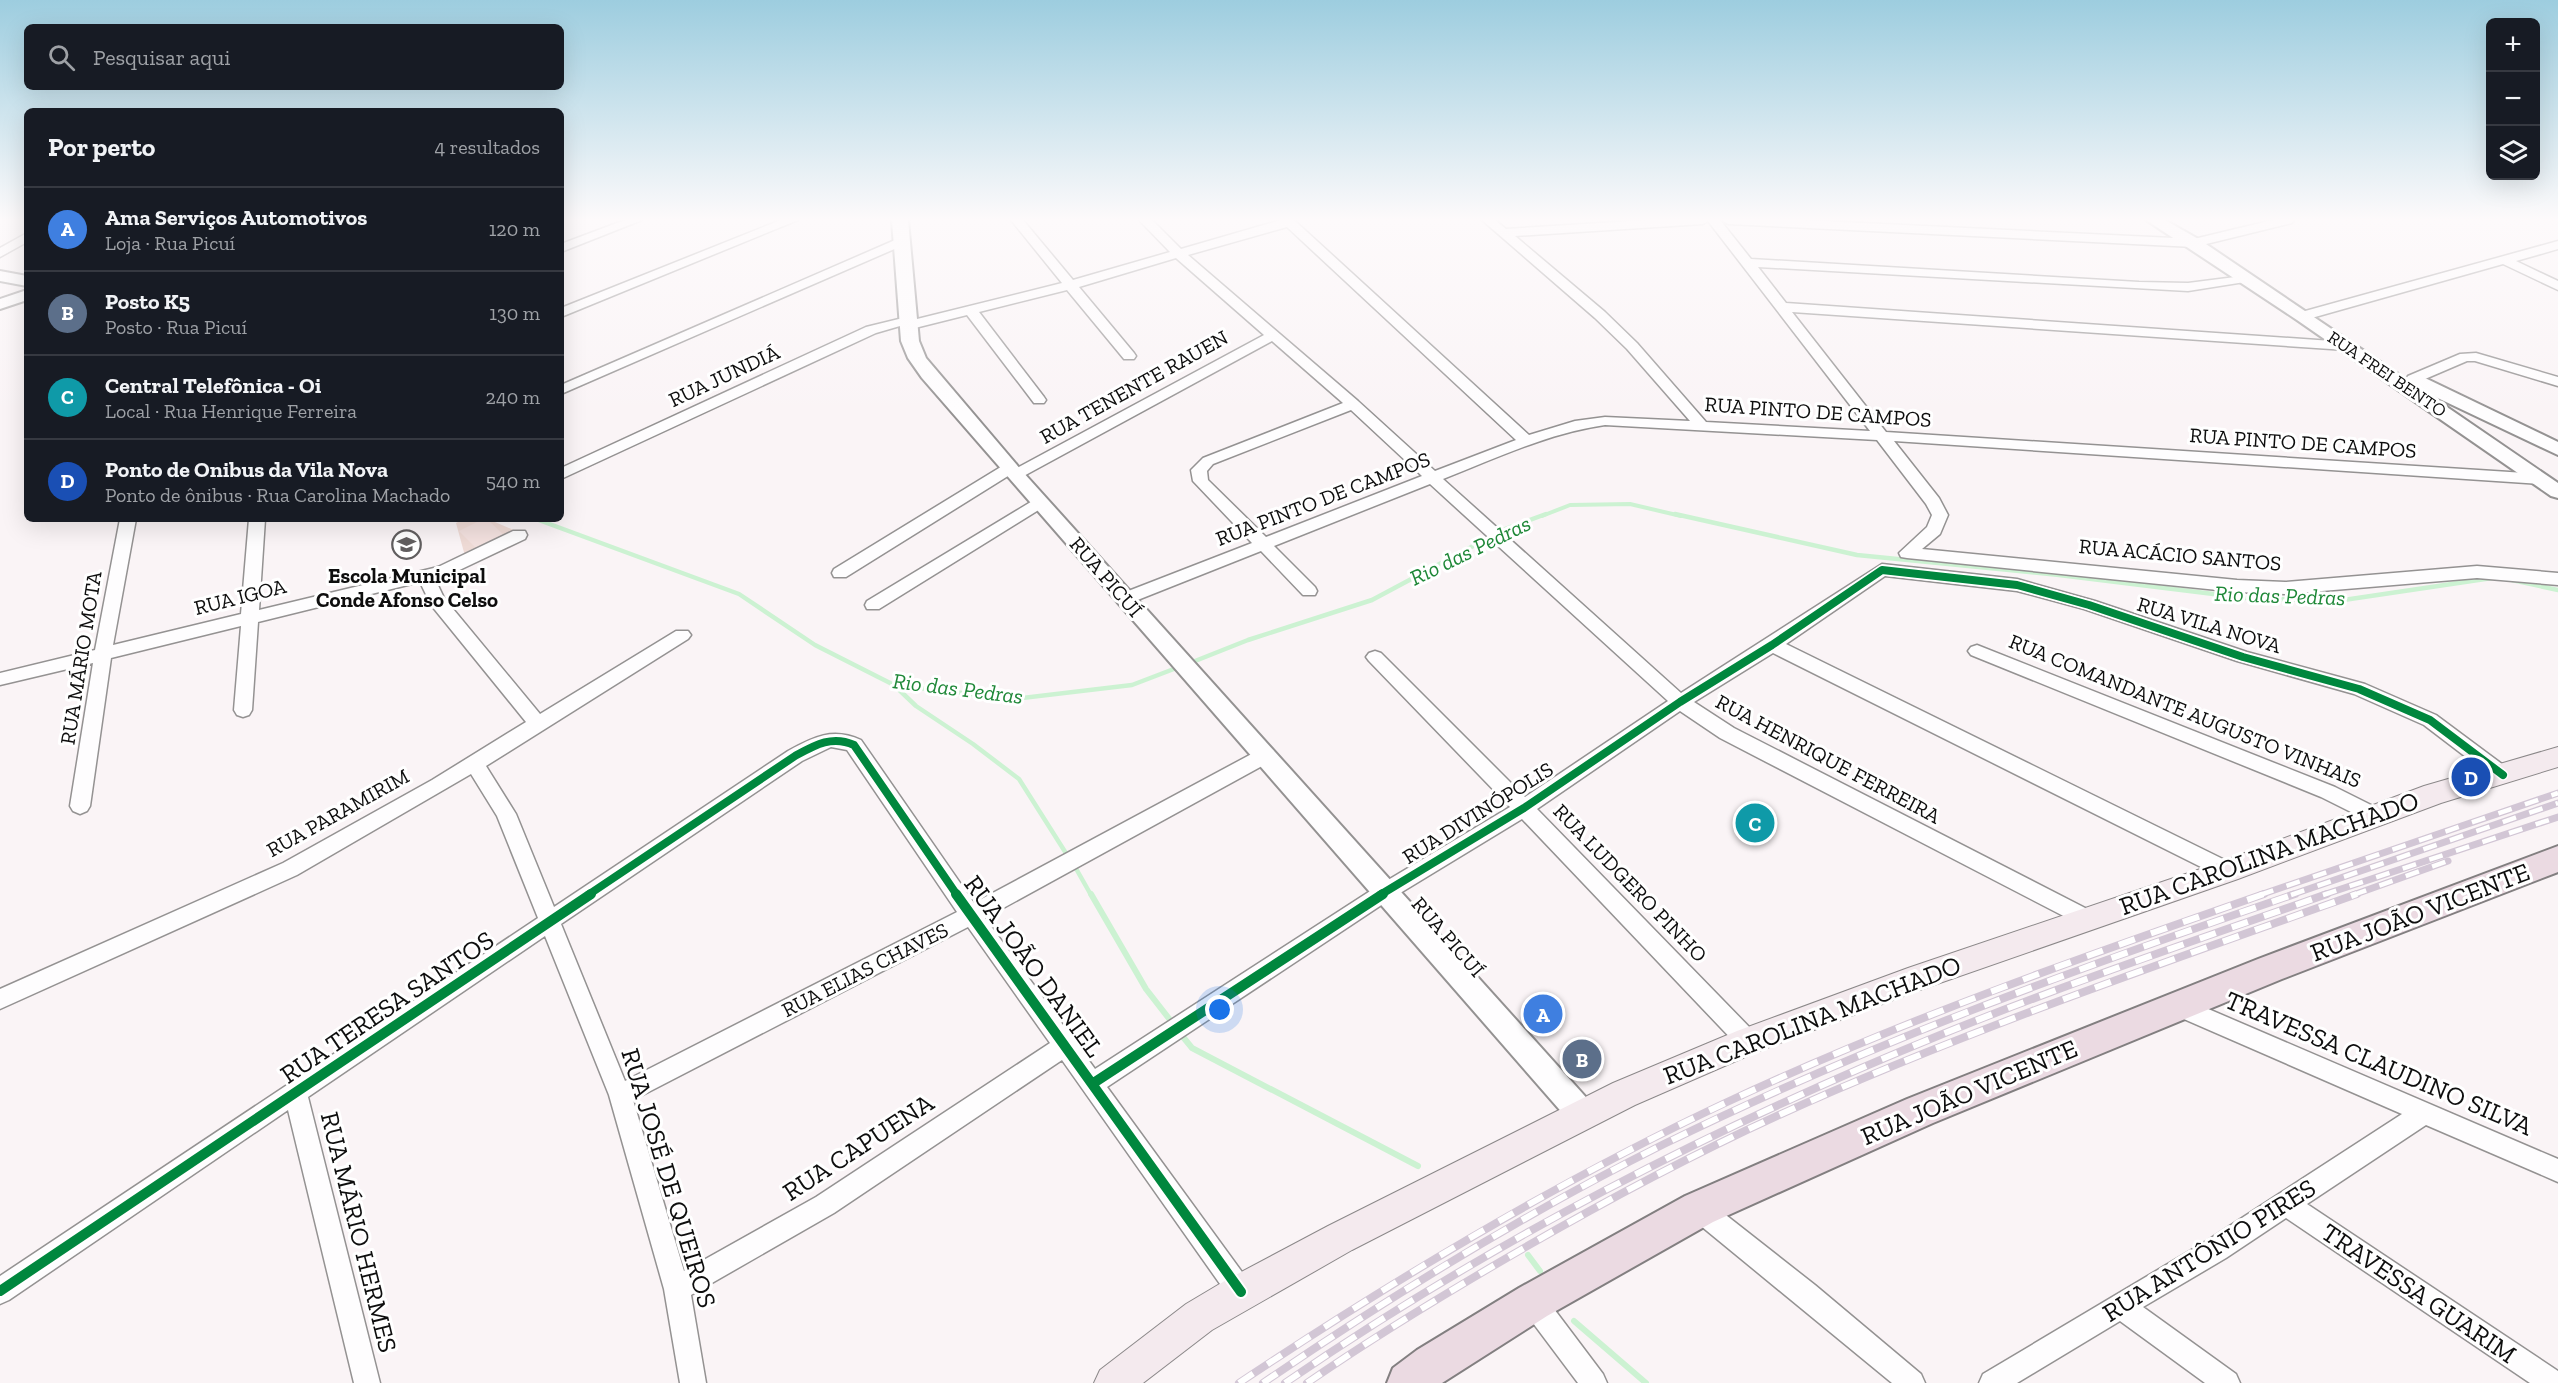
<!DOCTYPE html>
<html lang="pt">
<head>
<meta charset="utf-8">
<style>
	:root { --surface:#171b24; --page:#242831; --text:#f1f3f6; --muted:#9ea1a6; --line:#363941; --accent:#db2777 }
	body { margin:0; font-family:"Zilla Slab",serif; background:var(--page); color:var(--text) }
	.controls { position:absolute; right:18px; top:18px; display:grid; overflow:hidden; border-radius:9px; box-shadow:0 6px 24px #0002 }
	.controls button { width:54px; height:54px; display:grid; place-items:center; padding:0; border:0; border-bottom:2px solid var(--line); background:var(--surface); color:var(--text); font:30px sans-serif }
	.you { position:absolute; left:1220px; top:1010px; width:21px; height:21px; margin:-15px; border:4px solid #fff; border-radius:50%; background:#1a73e8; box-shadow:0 0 0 9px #1a73e833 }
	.badge { display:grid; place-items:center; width:39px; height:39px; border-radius:50%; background:var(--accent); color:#fff; font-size:20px; font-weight:700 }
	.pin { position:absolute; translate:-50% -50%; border:3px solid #fff; box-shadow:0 2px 6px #0006 }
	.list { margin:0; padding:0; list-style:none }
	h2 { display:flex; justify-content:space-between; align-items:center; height:78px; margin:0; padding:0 24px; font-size:26px }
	h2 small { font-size:20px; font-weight:400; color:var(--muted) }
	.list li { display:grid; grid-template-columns:39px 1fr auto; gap:18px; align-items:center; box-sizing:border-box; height:84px; padding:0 24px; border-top:2px solid var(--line) }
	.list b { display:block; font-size:22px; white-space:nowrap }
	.list p { margin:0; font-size:20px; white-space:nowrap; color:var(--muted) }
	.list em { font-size:20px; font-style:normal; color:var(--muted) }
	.icon { flex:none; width:33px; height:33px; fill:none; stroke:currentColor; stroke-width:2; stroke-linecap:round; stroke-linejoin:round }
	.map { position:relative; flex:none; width:2558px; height:1383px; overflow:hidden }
	.search { position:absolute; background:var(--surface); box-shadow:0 6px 24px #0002; left:24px; top:24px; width:540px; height:66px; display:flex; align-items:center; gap:15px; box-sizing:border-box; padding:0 21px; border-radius:9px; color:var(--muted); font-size:22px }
	.panel { position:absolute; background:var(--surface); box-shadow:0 6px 24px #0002; left:24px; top:108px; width:540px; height:414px; border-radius:9px }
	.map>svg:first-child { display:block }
	.green { fill:#efdbd6 }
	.pitch { fill:#f3e1df }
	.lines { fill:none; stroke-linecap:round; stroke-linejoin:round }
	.stream-far2 { stroke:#ccf2d2; stroke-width:4 }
	.stream-far1 { stroke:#ccf2d2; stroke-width:4.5 }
	.stream { stroke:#ccf2d2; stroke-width:6 }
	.minor-casing { stroke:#949292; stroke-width:3 }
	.tertiary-casing { stroke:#949292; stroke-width:4 }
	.secondary-casing { stroke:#8b8889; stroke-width:2 }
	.primary-casing { stroke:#827f80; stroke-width:4 }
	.minor { fill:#fefdfe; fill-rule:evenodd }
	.tertiary { fill:#fefdfe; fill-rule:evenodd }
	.secondary { fill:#f4eaee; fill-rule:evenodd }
	.primary { fill:#ebdae2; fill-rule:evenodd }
	.rail-far1-casing { stroke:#d2c6d5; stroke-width:7 }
	.rail-casing { stroke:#d2c6d5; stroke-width:8 }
	.rail-far1 { stroke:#fff; stroke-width:4.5; stroke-dasharray:14; stroke-linecap:butt }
	.rail { stroke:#fff; stroke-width:6; stroke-dasharray:17; stroke-linecap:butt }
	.cycleway-far1-casing { stroke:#fff; stroke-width:11 }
	.cycleway-casing { stroke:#fff; stroke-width:14 }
	.cycleway-far1 { stroke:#00873e; stroke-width:8 }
	.cycleway { stroke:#00873e; stroke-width:10 }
	.labels { text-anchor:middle; stroke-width:6; stroke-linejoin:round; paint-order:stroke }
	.far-street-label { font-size:18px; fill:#0e0e0e; stroke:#fff }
	.street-label { font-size:21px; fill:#0e0e0e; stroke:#fff }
	.poi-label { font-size:21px; font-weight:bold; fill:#0e0e0e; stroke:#fff }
	.water-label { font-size:22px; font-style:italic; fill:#1f8838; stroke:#fff }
	.near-street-label { font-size:26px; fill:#0e0e0e; stroke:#fff }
</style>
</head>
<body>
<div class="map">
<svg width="2558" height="1383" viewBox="0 0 2558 1383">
	<rect width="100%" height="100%" fill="#faf4f6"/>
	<!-- green -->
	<path class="green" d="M 464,519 L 488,519 L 516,531 L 465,556 L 456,523 Z"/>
	<!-- pitch -->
	<path class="pitch" d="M 483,519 L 487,519 L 505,536 L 478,550 L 459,531 Z"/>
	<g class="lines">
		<!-- stream-far2 -->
		<path class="stream-far2" d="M 1542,516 L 1570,505 L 1630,504 L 1681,516"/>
		<!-- stream-far1 -->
		<path class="stream-far1" d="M 1675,514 L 1857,555 L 2059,575 L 2246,598 L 2337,601 L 2492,578
			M 536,519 L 739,594 L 815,645 L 894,685 L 1014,699 L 1132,685 L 1179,667
			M 2512,580 L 2558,590
			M 1190,663 L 1248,640 L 1372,600 L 1505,529 L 1546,514
			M 894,685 L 916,706 L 973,744 L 1019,779 L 1069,858
			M 1074,865 L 1091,895"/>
		<!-- stream -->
		<path class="stream" d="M 1091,894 L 1146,989 L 1174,1025
			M 1179,1032 L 1192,1048 L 1418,1166
			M 1528,1255 L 1540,1271
			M 1574,1321 L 1646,1383"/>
		<defs>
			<path id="minor" d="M 625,220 L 642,220 L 561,252 L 561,244 Z
				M 781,220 L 798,220 L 561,317 L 561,308 Z
				M 1011,220 L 1023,220 L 1073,280 L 1170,252 L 1139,220 L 1152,220 L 1181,249 L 1281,220 L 1294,220 L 1529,435 L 1575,421 L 1605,417 L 1690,421 L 1627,349 L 1595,318 L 1482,220 L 1495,220 L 1506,229 L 1648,220 L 1720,220 L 1751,259 L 2139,282 L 2188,283 L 2251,275 L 2253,278 L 2251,281 L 2188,291 L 1758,267 L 1786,303 L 2346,342 L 2353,346 L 2346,350 L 1792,312 L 1886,432 L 2541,474 L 2549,479 L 2541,484 L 1894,441 L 1939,498 L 1948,515 L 1940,534 L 1922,549 L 2237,580 L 2285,582 L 2477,566 L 2558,573 L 2558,585 L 2477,578 L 2285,594 L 2237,592 L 1907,558 L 1901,557 L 1899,553 L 1927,527 L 1932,515 L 1926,504 L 1877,440 L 1605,425 C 1549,433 1496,458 1443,479 L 1681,693 L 1882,564 L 2017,579 L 2095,601 L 2247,652 L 2365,684 L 2436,715 L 2510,770 L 2513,775 L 2510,780 L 2503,782 L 2496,780 L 2424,725 L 2354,694 L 2237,661 L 2084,609 L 2017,591 L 1885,576 L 1786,644 L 2235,865 L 2238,871 L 2235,877 L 2228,879 L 2221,877 L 1773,653 L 1694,702 L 1734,728 L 2093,912 L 2096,918 L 2093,924 L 2086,927 L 2079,924 L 1720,738 L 1680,711 L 1537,809 L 1756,1034 L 1759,1041 L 1756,1048 L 1748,1051 L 1740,1048 L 1522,819 L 1392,898 L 1107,1087 L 1250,1283 L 1254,1292 L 1250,1301 L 1241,1305 L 1232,1301 L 1062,1060 L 834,1213 L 691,1295 L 706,1383 L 680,1383 L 664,1289 L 609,1095 L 545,936 L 308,1097 L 380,1383 L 354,1383 L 288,1110 L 9,1300 L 0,1304 L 0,1276 L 538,918 L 497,816 L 471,774 L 297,875 L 0,1009 L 0,989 L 283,863 L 432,780 L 526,722 L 431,605 L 420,582 L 258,622 L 252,710 L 249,715 L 243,717 L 237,715 L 234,710 L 241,626 L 111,658 L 90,806 L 87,811 L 80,814 L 73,811 L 70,806 L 93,663 L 0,685 L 0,673 L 95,650 L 120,519 L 136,519 L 113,645 L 241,614 L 249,519 L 265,519 L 259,610 L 438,567 L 513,531 L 525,531 L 527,535 L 525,539 L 449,575 L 435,579 L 444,598 L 540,714 L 676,631 L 688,631 L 691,635 L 688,639 L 486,766 L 516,814 L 554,907 L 788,751 C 813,737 833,727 861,740 L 974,903 L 1259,750 L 1266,748 L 1273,750 L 1275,755 L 1273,760 L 985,918 L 1095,1069 L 1378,886 L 1510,807 L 1369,661 L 1366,657 L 1369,653 L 1375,651 L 1381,653 L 1525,797 L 1668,701 L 1430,484 L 1274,546 L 1315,587 L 1317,591 L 1315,595 L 1303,595 L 1261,551 L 1130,603 L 1118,603 L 1116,599 L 1118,595 L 1252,543 L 1193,481 L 1191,470 L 1203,458 L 1343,403 L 1272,341 L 1020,478 L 1015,480 L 1008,476 L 846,577 L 834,577 L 832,573 L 834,569 L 1004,465 L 1009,463 L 1017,468 L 1264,335 L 1176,258 L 1079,287 L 1134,353 L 1136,356 L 1134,359 L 1124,359 L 1067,290 L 979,312 L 1044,397 L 1046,400 L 1044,403 L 1034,403 L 967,315 L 907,330 L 900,326 L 876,333 L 561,479 L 561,468 L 866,327 L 907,317 L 913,320 L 1062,283 ZM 1708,221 L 1870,431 L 1706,422 L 1637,343 L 1605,312 L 1515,236 L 1703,224 ZM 1287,227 L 1516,440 L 1435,471 L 1358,401 L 1188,255 ZM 1351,410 L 1422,476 L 1266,537 L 1208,480 L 1207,471 L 1213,464 ZM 831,747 L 847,750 L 957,912 L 625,1081 L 561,924 L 802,761 ZM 968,927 L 1050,1043 L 816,1197 L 684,1271 L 633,1100 Z
				M 1722,220 L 1801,220 L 2194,239 L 2273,220 L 2294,220 L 2292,223 L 2194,247 L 1728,224 Z
				M 27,233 L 27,242 L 0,257 L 0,248 Z
				M 902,237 L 906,238 L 908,241 L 906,244 L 561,394 L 561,385 Z
				M 2558,241 L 2558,249 L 2516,261 L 2558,281 L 2558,290 L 2503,264 L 2308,319 L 2303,320 L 2296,316 L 2298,313 Z
				M 2476,353 L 2558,377 L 2558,386 L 2475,361 L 2467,361 L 2418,382 L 2413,383 L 2406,379 L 2408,376 L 2460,354 Z
				M 1039,497 L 1045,498 L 1047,502 L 1045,506 L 879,609 L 867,609 L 865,605 L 867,601 Z
				M 1977,645 L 2335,787 L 2381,810 L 2384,815 L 2381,820 L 2374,823 L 2367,820 L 2321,797 L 1971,655 L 1968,651 L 1971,647 Z
				M 2178,996 L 2558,1159 L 2558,1182 L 2426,1125 L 2307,1204 L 2558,1371 L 2558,1383 L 2530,1383 L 2286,1218 L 2226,1258 L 2143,1307 L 2236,1374 L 2240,1383 L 2205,1383 L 2120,1321 L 2017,1383 L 1979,1383 L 1983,1374 L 2208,1240 L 2402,1114 L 2170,1013 L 2167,1006 L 2170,999 Z
				M 1699,1197 L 1708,1201 L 1815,1285 L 1921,1374 L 1925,1383 L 1892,1383 L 1690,1217 L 1687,1209 L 1690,1201 Z
				M 1533,1289 L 1542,1293 L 1603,1374 L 1607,1383 L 1578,1383 L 1524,1311 L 1520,1302 L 1524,1293 Z"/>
			<path id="tertiary" d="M 892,220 L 908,220 L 919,341 L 926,358 L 1022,471 L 1592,1104 L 1596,1114 L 1592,1124 L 1582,1128 L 1572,1124 L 922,378 L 908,358 L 901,341 Z
				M 2146,220 L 2165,220 L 2200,240 L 2410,382 L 2413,378 L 2425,378 L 2558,442 L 2558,455 L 2425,392 L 2558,483 L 2558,498 L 2551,496 L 2297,320 Z
				M 0,271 L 27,276 L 27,286 L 0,281 Z
				M 27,290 L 27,300 L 0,309 L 0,299 Z"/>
			<path id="secondary" d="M 2558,747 L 2558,767 L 2441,803 L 2238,879 L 1914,992 L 1759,1051 L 1635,1105 L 1352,1250 L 1212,1330 L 1143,1383 L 1094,1383 L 1100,1370 L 1186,1304 L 1228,1279 L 1328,1226 L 1613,1083 L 1737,1031 L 1908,968 L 2218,863 L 2424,786 Z"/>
			<path id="primary" d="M 2558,846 L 2558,872 L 2282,979 L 1933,1123 L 1713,1222 L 1547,1316 L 1442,1383 L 1387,1383 L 1393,1368 L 1417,1350 L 1519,1288 L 1685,1196 L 1907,1099 L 2258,959 Z"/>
		</defs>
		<!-- minor casing -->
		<use href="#minor" class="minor-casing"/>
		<!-- tertiary casing -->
		<use href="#tertiary" class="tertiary-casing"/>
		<!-- secondary casing -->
		<use href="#secondary" class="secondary-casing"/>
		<!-- primary casing -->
		<use href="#primary" class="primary-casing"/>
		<!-- minor -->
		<use href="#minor" class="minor"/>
		<!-- tertiary -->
		<use href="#tertiary" class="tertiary"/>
		<!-- secondary -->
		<use href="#secondary" class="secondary"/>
		<!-- primary -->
		<use href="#primary" class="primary"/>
		<defs>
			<path id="rail-far1" d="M 2260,895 L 2558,793
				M 2291,895 L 2558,803
				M 2323,895 L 2558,817
				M 2353,895 L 2448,861"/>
			<path id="rail" d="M 1239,1383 C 1395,1279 1555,1183 1725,1103 C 1900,1021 2082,957 2264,894
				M 1263,1383 C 1392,1295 1524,1214 1664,1144 C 1867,1044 2081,967 2295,894
				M 1285,1383 C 1494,1240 1711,1128 1945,1033 C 2071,982 2200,939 2327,894
				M 1307,1383 C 1371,1339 1438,1298 1505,1259 C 1594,1207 1685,1158 1779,1115 C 1967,1030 2163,963 2357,894"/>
		</defs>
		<!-- rail-far1 casing -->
		<use href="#rail-far1" class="rail-far1-casing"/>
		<!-- rail casing -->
		<use href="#rail" class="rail-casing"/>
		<!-- rail-far1 -->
		<use href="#rail-far1" class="rail-far1"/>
		<!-- rail -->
		<use href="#rail" class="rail"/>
		<defs>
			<path id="cycleway-far1" d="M 588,895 L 795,756 C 815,745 832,735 854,745 L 957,895
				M 1380,895 L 1524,808 L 1680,702 L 1772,645 L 1882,570 L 2017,585 L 2089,605 L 2243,657 L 2359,689 L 2430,720 L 2503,775"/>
			<path id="cycleway" d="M 956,894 L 1241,1292
				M 1092,1084 L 1383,894
				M 0,1291 L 591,894"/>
		</defs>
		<!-- cycleway-far1 casing -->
		<use href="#cycleway-far1" class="cycleway-far1-casing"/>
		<!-- cycleway casing -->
		<use href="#cycleway" class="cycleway-casing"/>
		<!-- cycleway-far1 -->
		<use href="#cycleway-far1" class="cycleway-far1"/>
		<!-- cycleway -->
		<use href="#cycleway" class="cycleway"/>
	</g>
	<!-- sky -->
	<linearGradient id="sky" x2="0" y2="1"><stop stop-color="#9dcddf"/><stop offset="0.53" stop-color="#fdfafb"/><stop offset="1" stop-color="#fdfafb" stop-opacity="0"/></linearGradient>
	<rect width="2558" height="414" fill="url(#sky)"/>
	<!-- icons -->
	<defs>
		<symbol id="school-ring" viewBox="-11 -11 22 22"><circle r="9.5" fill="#fff" stroke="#615e5f" stroke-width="1.5"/><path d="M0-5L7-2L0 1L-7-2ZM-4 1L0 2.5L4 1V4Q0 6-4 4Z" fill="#615e5f"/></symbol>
	</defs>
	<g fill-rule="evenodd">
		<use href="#school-ring" x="390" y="528" width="33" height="33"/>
	</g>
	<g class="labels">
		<!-- far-street labels -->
		<g class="far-street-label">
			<text transform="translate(2387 374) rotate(34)" y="6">RUA FREI BENTO</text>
		</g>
		<!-- street labels -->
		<g class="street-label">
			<text transform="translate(724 376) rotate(-25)" y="7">RUA JUNDIÁ</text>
			<text transform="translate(1134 387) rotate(-29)" y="7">RUA TENENTE RAUEN</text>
			<text transform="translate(1818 412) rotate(4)" y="7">RUA PINTO DE CAMPOS</text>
			<text transform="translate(2303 443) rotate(4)" y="7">RUA PINTO DE CAMPOS</text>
			<text transform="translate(1323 499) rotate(-21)" y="7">RUA PINTO DE CAMPOS</text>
			<text transform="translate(2180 555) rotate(5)" y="7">RUA ACÁCIO SANTOS</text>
			<text transform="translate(1106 577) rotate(49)" y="7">RUA PICUÍ</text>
			<text transform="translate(240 597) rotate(-14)" y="7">RUA IGOA</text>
			<text transform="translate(2209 625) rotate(17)" y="7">RUA VILA NOVA</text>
			<text transform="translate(81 658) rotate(-81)" y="7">RUA MÁRIO MOTA</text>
			<text transform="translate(2185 711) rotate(22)" y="7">RUA COMANDANTE AUGUSTO VINHAIS</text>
			<text transform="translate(1828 759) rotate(28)" y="7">RUA HENRIQUE FERREIRA</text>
			<text transform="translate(338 813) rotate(-29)" y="7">RUA PARAMIRIM</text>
			<text transform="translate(1478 813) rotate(-32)" y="7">RUA DIVINÓPOLIS</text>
			<text transform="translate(1630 883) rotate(46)" y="7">RUA LUDGERO PINHO</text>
			<text transform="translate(1448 937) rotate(49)" y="7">RUA PICUÍ</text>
			<text transform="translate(865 970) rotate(-27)" y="7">RUA ELIAS CHAVES</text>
		</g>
		<!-- poi labels -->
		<g class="poi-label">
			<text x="407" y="583">Escola Municipal<tspan x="407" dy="24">Conde Afonso Celso</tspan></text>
		</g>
		<!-- water labels -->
		<g class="water-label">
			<text transform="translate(1470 550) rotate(-26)" y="8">Rio das Pedras</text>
			<text transform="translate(2280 595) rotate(2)" y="8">Rio das Pedras</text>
			<text transform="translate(958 688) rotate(7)" y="8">Rio das Pedras</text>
		</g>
		<!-- near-street labels -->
		<g class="near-street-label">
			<text transform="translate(2269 853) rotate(-20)" y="9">RUA CAROLINA MACHADO</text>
			<text transform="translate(2420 912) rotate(-21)" y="9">RUA JOÃO VICENTE</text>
			<text transform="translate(1034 966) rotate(54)" y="9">RUA JOÃO DANIEL</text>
			<text transform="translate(387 1007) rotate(-34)" y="9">RUA TERESA SANTOS</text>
			<text transform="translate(1812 1020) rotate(-21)" y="9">RUA CAROLINA MACHADO</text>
			<text transform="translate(2379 1063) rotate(23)" y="9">TRAVESSA CLAUDINO SILVA</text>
			<text transform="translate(1969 1092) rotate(-23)" y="9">RUA JOÃO VICENTE</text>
			<text transform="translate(858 1147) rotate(-33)" y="9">RUA CAPUENA</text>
			<text transform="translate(669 1178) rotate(73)" y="9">RUA JOSÉ DE QUEIROS</text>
			<text transform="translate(359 1232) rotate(76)" y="9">RUA MÁRIO HERMES</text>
			<text transform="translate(2209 1250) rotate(-32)" y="9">RUA ANTÔNIO PIRES</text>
			<text transform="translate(2419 1293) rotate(34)" y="9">TRAVESSA GUARIM</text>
		</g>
	</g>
</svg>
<div class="controls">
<button>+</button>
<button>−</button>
<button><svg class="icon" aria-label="layers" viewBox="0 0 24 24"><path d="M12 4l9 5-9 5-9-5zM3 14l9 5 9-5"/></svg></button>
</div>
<div class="you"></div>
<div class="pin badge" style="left:1543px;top:1014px;background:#3f7fe0">A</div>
<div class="pin badge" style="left:1582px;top:1059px;background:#5c6f8a">B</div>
<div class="pin badge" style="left:1755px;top:823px;background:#0f9aa8">C</div>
<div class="pin badge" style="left:2471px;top:777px;background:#1a4fb4">D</div>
<div class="search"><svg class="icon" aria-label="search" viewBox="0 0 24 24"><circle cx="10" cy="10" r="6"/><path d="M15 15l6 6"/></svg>Pesquisar aqui</div>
<section class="panel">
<h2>Por perto<small>4 resultados</small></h2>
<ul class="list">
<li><span class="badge" style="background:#3f7fe0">A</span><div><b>Ama Serviços Automotivos</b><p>Loja · Rua Picuí</p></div><em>120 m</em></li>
<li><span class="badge" style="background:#5c6f8a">B</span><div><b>Posto K5</b><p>Posto · Rua Picuí</p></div><em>130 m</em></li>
<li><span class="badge" style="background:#0f9aa8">C</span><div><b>Central Telefônica - Oi</b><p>Local · Rua Henrique Ferreira</p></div><em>240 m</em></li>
<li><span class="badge" style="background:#1a4fb4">D</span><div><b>Ponto de Onibus da Vila Nova</b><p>Ponto de ônibus · Rua Carolina Machado</p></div><em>540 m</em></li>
</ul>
</section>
</div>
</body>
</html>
